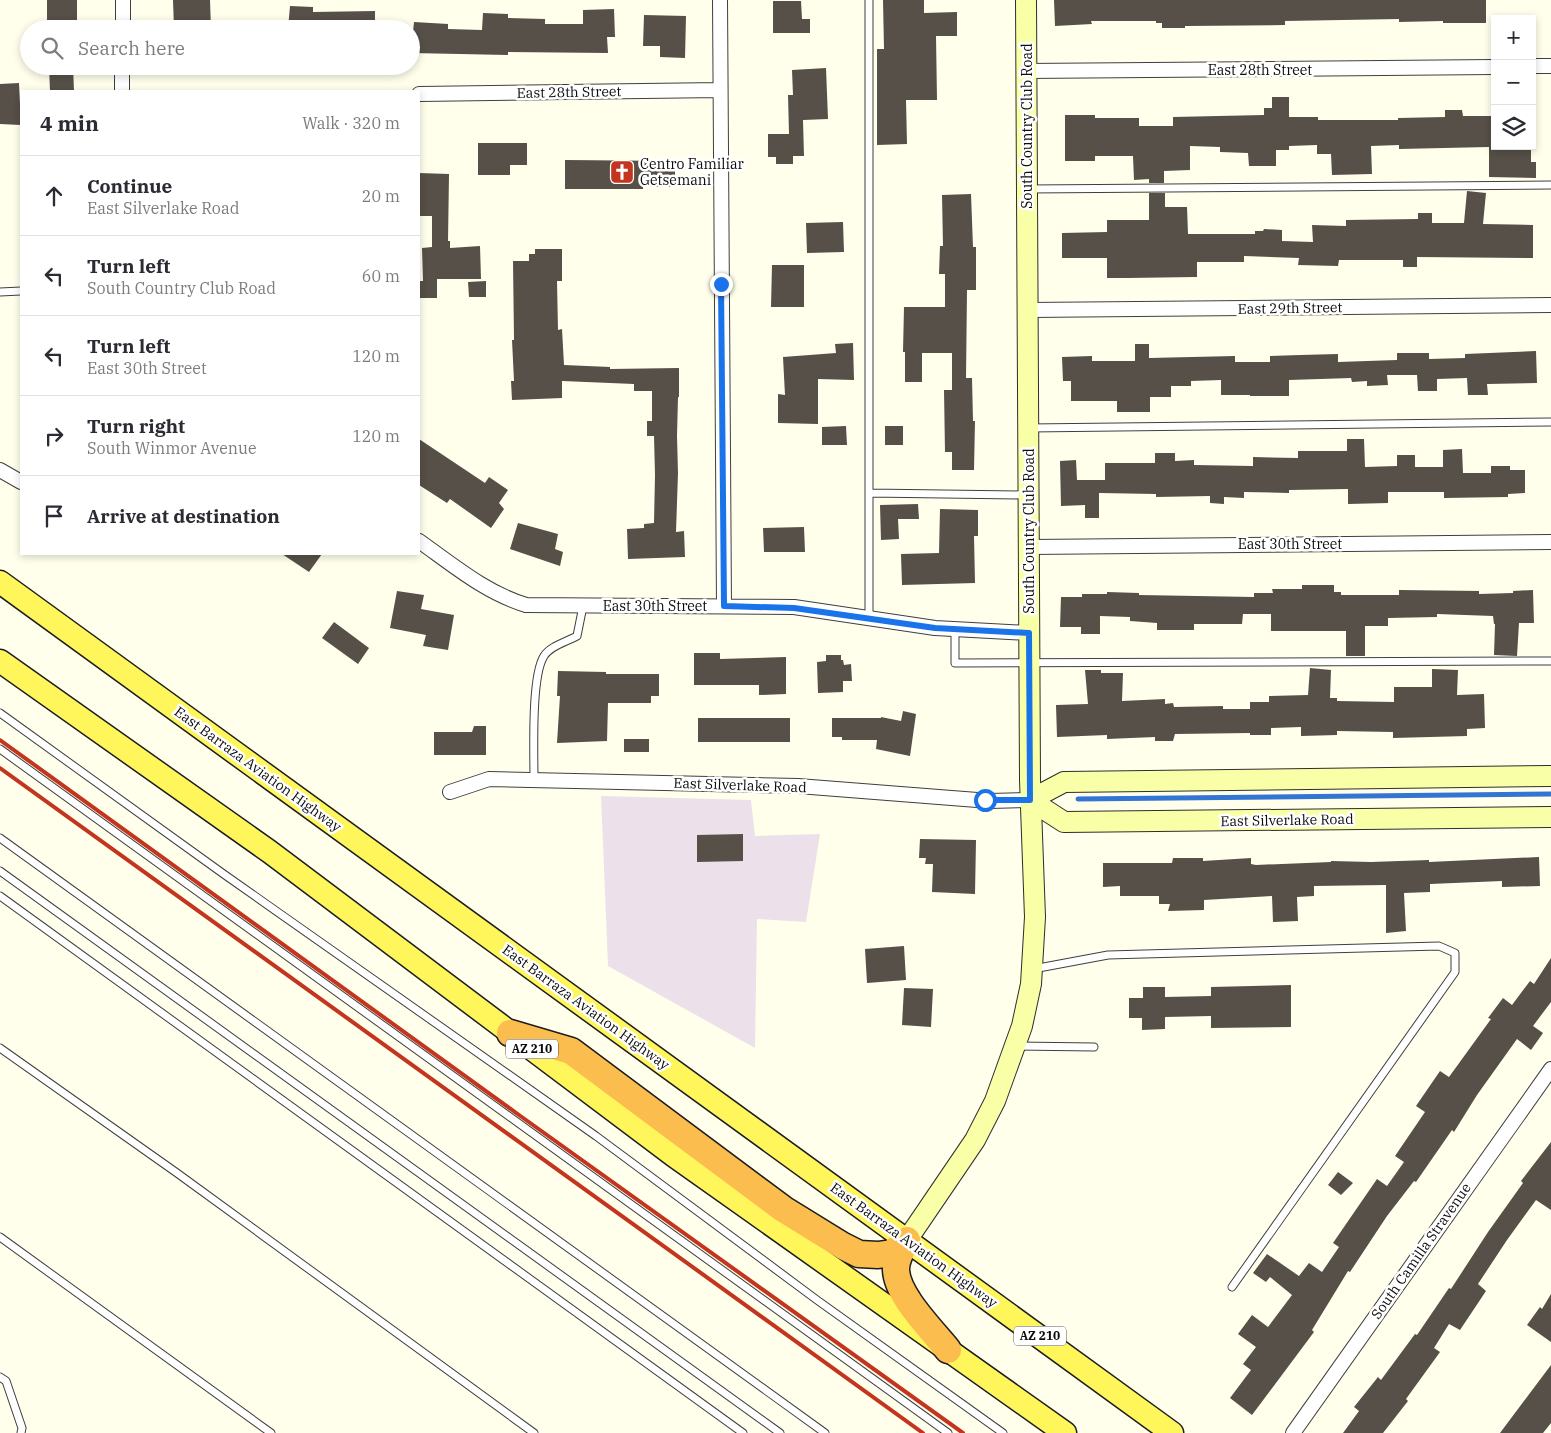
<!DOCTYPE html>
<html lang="en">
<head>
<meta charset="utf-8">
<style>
	:root { --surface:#fff; --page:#f7f7f7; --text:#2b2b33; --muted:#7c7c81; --line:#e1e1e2 }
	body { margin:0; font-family:"IBM Plex Serif",serif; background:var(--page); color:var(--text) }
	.controls { position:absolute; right:15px; top:15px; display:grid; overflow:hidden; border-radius:0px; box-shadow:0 2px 8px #0003 }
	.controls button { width:45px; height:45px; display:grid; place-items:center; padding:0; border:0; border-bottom:1px solid var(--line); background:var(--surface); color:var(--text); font:25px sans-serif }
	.stop { position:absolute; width:15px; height:15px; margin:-11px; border:4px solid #1a73e8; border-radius:50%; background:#fff }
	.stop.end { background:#1a73e8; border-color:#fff; box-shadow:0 1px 5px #0008 }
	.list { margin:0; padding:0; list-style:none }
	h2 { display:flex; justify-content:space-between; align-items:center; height:65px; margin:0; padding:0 20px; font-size:21px }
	h2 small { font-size:16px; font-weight:400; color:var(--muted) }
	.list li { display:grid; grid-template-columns:32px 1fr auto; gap:15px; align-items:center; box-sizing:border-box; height:80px; padding:0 20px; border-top:1px solid var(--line) }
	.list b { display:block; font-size:19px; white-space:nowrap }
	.list p { margin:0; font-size:16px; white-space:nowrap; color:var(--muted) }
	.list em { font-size:16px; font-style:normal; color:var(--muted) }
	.icon { flex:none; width:28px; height:28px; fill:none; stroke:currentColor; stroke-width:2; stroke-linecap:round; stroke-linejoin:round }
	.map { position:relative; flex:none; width:1551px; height:1433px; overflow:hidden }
	.search { position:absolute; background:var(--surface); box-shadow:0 2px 8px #0003; left:20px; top:20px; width:400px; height:55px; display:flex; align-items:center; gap:12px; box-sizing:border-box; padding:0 18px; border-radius:28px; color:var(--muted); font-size:19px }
	.panel { position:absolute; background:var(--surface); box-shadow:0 2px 8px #0003; left:20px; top:90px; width:400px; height:465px; border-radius:0px }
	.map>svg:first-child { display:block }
	.industrial { fill:#ece0eb }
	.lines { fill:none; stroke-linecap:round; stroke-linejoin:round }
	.stream { stroke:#3275d3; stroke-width:5 }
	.building { fill:#565048 }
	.lane-casing { stroke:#3f3f3f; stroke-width:9 }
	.street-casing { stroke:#3f3f3f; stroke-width:16 }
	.secondary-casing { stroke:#2e2e2e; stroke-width:22 }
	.primary-casing { stroke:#1d1d1d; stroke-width:25 }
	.highway-casing { stroke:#1d1d1d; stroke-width:29 }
	.lane { stroke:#fff; stroke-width:7 }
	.street { stroke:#fff; stroke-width:14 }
	.secondary { stroke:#f8ffa7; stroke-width:20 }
	.primary { stroke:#fff65c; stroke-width:22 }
	.highway { stroke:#fbbd4e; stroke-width:26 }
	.rail { stroke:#c3351e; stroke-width:4 }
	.route { stroke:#1a73e8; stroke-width:6 }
	.labels { text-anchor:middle; stroke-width:5; stroke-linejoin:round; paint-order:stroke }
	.shield { fill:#fff; stroke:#555; stroke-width:1 }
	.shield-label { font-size:12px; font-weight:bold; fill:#0c0c0c }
	.street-label { font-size:14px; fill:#0c0c0c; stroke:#fff }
	.poi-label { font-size:14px; fill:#0c0c0c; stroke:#fff; text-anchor:start }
</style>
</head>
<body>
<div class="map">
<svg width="1551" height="1433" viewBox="0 0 1551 1433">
	<rect width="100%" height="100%" fill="#ffffec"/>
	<!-- industrial -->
	<path class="industrial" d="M 601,796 L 751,800 L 755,836 L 820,834 L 806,922 L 757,919 L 755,1048 L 608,966 Z"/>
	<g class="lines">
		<!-- stream -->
		<path class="stream" d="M 1078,799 L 1551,794"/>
	</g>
	<!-- building -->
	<path class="building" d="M 47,0 L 77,0 L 77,24 L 47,23 Z
		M 173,0 L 210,0 L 211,29 L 174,29 Z
		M 883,0 L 924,0 L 924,13 L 957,12 L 957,36 L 936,36 L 937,100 L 906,100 L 907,144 L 877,145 L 877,49 L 884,49 Z
		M 1054,0 L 1486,0 L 1486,23 L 1443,23 L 1443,21 L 1399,22 L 1399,19 L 1285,21 L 1285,25 L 1185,26 L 1185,28 L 1162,28 L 1162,23 L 1156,23 L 1156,21 L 1091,21 L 1092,24 L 1055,26 Z
		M 773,1 L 801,1 L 802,19 L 810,19 L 810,33 L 773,33 Z
		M 290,6 L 313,7 L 313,12 L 375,11 L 375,29 L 288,29 Z
		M 614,9 L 615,37 L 607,37 L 608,53 L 508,52 L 508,55 L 411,53 L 414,22 L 448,24 L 448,29 L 482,30 L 483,13 L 508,14 L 508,18 L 545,19 L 545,24 L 583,24 L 583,10 Z
		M 644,15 L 686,16 L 685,58 L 660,57 L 660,46 L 643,46 Z
		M 49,66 L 73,66 L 74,91 L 50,91 Z
		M 826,68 L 828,119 L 803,120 L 804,156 L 793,156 L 793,164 L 776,164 L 776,157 L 768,157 L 768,134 L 789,134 L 788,95 L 793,95 L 792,70 Z
		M 19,83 L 21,125 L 0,124 L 0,84 Z
		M 1272,97 L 1289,97 L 1289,117 L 1318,117 L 1318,120 L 1398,120 L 1398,118 L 1445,117 L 1445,110 L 1462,110 L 1463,116 L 1495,116 L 1495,146 L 1531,146 L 1531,162 L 1536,162 L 1536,178 L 1489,177 L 1489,147 L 1399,149 L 1399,145 L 1371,146 L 1372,174 L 1332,175 L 1331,154 L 1317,154 L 1317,145 L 1289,146 L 1289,150 L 1276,150 L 1276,166 L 1249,166 L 1248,153 L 1220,152 L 1220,147 L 1190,146 L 1190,170 L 1164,171 L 1164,183 L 1149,183 L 1149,179 L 1134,180 L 1133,156 L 1095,156 L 1095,161 L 1065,161 L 1065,115 L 1095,115 L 1095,118 L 1139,118 L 1139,126 L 1173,126 L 1173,117 L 1264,115 L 1264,108 L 1272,108 Z
		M 478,143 L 527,143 L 527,165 L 510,165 L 510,175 L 478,175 Z
		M 565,160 L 675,161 L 675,187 L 643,187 L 643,189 L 565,189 Z
		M 419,173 L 449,174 L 448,241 L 450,241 L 450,248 L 480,246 L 481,279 L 437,279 L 437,298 L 419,298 L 419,281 L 423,281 L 422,248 L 432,247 L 432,216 L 419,216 Z
		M 1467,191 L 1486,193 L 1483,224 L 1533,225 L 1533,258 L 1417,257 L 1417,267 L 1403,267 L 1403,260 L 1339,260 L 1338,266 L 1298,265 L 1299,258 L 1244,256 L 1244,262 L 1197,262 L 1197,277 L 1127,278 L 1107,278 L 1107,258 L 1062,258 L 1062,233 L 1107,232 L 1107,220 L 1149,220 L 1149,193 L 1165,193 L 1165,207 L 1187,207 L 1188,234 L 1255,234 L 1255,231 L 1263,231 L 1264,229 L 1282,230 L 1282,241 L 1313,242 L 1312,225 L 1346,226 L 1346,220 L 1418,219 L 1418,213 L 1432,213 L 1432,223 L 1464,223 Z
		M 971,194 L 973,247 L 976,247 L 976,290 L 967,290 L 966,378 L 972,378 L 973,421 L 975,421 L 974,470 L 952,470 L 952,452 L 945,452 L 944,390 L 952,390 L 952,353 L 922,353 L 922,382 L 905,382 L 905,352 L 903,352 L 904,307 L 945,307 L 945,274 L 939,274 L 940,246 L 943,246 L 942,195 Z
		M 843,222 L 844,252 L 807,253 L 806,223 Z
		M 535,249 L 562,249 L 562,281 L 557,281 L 558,330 L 562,329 L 564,365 L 610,367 L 610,369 L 679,368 L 679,397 L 678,397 L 677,436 L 678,473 L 676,532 L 684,531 L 685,557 L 628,559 L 627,529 L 644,528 L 644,524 L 654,523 L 655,475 L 654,436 L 647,436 L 647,421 L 652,421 L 652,391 L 634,391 L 634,384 L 562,381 L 562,398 L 512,400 L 511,381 L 514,381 L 512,340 L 514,340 L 513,261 L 529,261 L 529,254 L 535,254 Z
		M 772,265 L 804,265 L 804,307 L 771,307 Z
		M 486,281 L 486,297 L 469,297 L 468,282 Z
		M 853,343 L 854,380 L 818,379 L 818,424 L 778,423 L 778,394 L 785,395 L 783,357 L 836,353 L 835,344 Z
		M 1135,344 L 1149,344 L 1149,358 L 1235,356 L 1235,362 L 1270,362 L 1270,356 L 1300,355 L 1338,354 L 1338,362 L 1397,360 L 1397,353 L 1429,353 L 1429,359 L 1465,358 L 1465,354 L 1536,351 L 1537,383 L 1487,384 L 1488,395 L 1468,395 L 1467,378 L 1437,379 L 1437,391 L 1418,391 L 1417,375 L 1387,375 L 1388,385 L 1367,386 L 1367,381 L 1352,382 L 1351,378 L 1289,380 L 1289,396 L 1250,396 L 1250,395 L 1221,395 L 1221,380 L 1191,381 L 1191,386 L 1171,386 L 1171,397 L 1150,397 L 1150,412 L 1117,412 L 1117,401 L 1071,401 L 1071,381 L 1063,381 L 1062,357 L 1092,356 L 1092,361 L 1135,361 Z
		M 846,426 L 847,445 L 822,445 L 822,427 Z
		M 885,426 L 903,426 L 903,445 L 885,445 Z
		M 419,439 L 485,483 L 489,477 L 508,490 L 499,503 L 504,509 L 491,528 L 450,499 L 447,503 L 419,485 Z
		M 1347,439 L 1364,439 L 1365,467 L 1397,466 L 1397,455 L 1415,455 L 1415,467 L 1443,467 L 1443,450 L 1462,449 L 1463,473 L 1491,473 L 1491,466 L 1510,466 L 1510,470 L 1525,470 L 1525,493 L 1508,494 L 1508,497 L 1444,498 L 1444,492 L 1388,492 L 1388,503 L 1348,504 L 1348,489 L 1289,490 L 1289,493 L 1244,492 L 1244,498 L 1224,497 L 1224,504 L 1210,503 L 1210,496 L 1156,497 L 1156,494 L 1099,493 L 1099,518 L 1085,518 L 1085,505 L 1061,506 L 1060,461 L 1076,460 L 1077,480 L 1105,480 L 1105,463 L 1155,463 L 1155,453 L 1175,453 L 1175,461 L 1194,460 L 1194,465 L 1253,466 L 1253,457 L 1298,458 L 1298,451 L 1347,451 Z
		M 918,504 L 919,519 L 898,519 L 899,539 L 881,540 L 880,505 Z
		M 940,509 L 978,510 L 978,536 L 974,536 L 975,583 L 902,585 L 901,554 L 939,553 Z
		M 518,523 L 558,534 L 555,549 L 563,552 L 560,566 L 510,549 Z
		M 804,527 L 805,552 L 764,552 L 763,528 Z
		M 282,554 L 322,554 L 309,572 Z
		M 1302,585 L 1334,585 L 1334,592 L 1341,592 L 1341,595 L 1399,595 L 1399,590 L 1479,591 L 1479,594 L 1513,593 L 1513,591 L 1533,590 L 1534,623 L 1519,623 L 1517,656 L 1494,655 L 1495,624 L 1494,624 L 1493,616 L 1437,614 L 1437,617 L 1388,618 L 1388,626 L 1365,626 L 1365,656 L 1346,656 L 1346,631 L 1271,631 L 1271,614 L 1243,614 L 1242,624 L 1194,624 L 1194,630 L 1157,630 L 1157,623 L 1130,621 L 1130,617 L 1100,616 L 1100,634 L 1081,634 L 1081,627 L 1060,627 L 1061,597 L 1082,597 L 1082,594 L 1107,594 L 1107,592 L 1139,593 L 1139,595 L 1254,597 L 1254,593 L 1273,593 L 1272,589 L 1302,589 Z
		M 397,591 L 424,595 L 421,609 L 454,615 L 448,650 L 423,646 L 426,635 L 390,628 Z
		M 334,622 L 369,648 L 358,664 L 322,638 Z
		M 694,653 L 720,653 L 720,659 L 786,657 L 786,694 L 759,695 L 759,685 L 694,685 Z
		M 826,655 L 841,655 L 841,660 L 843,660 L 844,665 L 851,664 L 852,681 L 843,681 L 843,692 L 818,693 L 817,662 L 826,661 Z
		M 1310,668 L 1331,670 L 1330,698 L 1337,698 L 1337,701 L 1394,702 L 1394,687 L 1432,687 L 1432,669 L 1458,670 L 1457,695 L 1484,694 L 1485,728 L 1467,729 L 1467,736 L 1393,738 L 1393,732 L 1337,731 L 1337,735 L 1301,736 L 1301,727 L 1271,728 L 1271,735 L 1250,735 L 1250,733 L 1175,734 L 1173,741 L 1155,741 L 1155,737 L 1107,739 L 1107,735 L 1057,737 L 1056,705 L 1088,704 L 1085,670 L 1101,670 L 1101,673 L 1123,673 L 1122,701 L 1165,699 L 1165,704 L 1173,703 L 1174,707 L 1223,706 L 1223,709 L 1250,709 L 1250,702 L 1269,702 L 1269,696 L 1308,695 Z
		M 558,671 L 606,672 L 606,674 L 659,674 L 659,696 L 651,696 L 651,703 L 608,703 L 607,741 L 557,743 L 560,696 L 557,696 Z
		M 903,711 L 916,714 L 910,756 L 876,749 L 877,740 L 842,740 L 842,737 L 832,737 L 832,718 L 881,718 L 881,717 L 901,721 Z
		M 698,718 L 790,718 L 790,742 L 698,742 Z
		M 474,726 L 486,726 L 486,755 L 434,755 L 434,732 L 472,732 Z
		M 624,739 L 649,739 L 649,752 L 624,752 Z
		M 743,834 L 743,861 L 697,862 L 697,835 Z
		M 920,839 L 976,840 L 975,894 L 932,892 L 933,864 L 925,864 L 926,858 L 919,858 Z
		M 1539,857 L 1540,886 L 1502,887 L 1502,881 L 1430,884 L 1430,892 L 1404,893 L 1406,931 L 1386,933 L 1386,885 L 1314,886 L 1314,896 L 1297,897 L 1298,921 L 1273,922 L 1272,896 L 1204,900 L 1204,910 L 1168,911 L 1170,904 L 1159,904 L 1159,896 L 1120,896 L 1120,886 L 1103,887 L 1103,863 L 1172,863 L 1173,858 L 1203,858 L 1203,861 L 1251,858 L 1251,864 L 1256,865 L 1331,862 L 1331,861 L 1371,862 L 1429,860 L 1429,862 Z
		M 904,946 L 906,980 L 867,983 L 865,949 Z
		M 1551,958 L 1551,1002 L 1533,1026 L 1543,1033 L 1531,1050 L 1517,1039 L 1477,1095 L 1454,1132 L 1452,1130 L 1416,1182 L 1414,1181 L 1387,1216 L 1350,1272 L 1348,1271 L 1312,1330 L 1314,1332 L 1252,1415 L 1230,1398 L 1251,1370 L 1243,1364 L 1256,1347 L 1238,1334 L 1252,1315 L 1268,1327 L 1292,1295 L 1270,1277 L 1266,1282 L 1253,1273 L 1267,1254 L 1299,1276 L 1309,1263 L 1322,1272 L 1339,1247 L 1333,1243 L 1377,1179 L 1387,1186 L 1404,1162 L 1395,1156 L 1425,1112 L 1416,1106 L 1440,1071 L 1449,1077 L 1491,1019 L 1488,1018 L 1503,998 L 1512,1005 L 1530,981 L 1534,984 Z
		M 1291,985 L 1291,1027 L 1211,1028 L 1211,1016 L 1165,1017 L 1165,1029 L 1142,1030 L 1142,1018 L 1129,1018 L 1129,998 L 1143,998 L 1143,987 L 1165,987 L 1165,997 L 1211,996 L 1211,987 Z
		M 904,988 L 933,989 L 931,1027 L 902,1025 Z
		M 1551,1142 L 1551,1210 L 1536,1200 L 1507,1240 L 1478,1284 L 1486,1291 L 1460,1330 L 1449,1324 L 1434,1348 L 1440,1352 L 1406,1399 L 1408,1401 L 1383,1433 L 1343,1433 L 1359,1411 L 1354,1407 L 1378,1377 L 1381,1380 L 1415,1334 L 1417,1335 L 1449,1288 L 1451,1289 L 1488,1232 L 1523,1183 L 1521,1181 Z
		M 1338,1172 L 1353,1183 L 1341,1195 L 1328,1185 Z
		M 1551,1294 L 1551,1342 L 1527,1325 L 1540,1307 L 1542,1309 Z
		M 1551,1365 L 1551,1423 L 1543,1433 L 1500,1433 Z"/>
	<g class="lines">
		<defs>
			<path id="lane" d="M 869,0 L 869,619
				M 1028,189 L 1551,185
				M 0,292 L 21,291
				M 1029,428 L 1551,422
				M 869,493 L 1027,495
				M 955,629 L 955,663 L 1551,661
				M 0,713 L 225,875 L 596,1136 L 817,1300 L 1003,1433
				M 0,749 L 948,1433
				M 534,780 C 534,753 531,676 544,656 C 550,646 566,642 577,636 L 583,606
				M 0,838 L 825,1433
				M 0,871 L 780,1433
				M 0,896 L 743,1433
				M 1033,969 L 1108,955 L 1439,946 L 1455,953 L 1455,972 L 1232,1287
				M 1016,1046 L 1094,1047
				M 0,1048 L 177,1173 L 534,1433
				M 0,1237 L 271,1433
				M 0,1377 L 6,1381 L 22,1428 L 21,1433"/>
			<path id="street" d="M 720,0 L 724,606
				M 123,29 L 123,0
				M 1532,66 L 1551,66
				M 1026,71 L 1495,67
				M 122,91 L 122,66
				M 419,94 L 720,90
				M 1029,310 L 1551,305
				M 0,470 L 21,482
				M 419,541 C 453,565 486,593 526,605 L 794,607 L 935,628 L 1029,633
				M 1030,547 L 1551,542
				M 450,792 L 489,779 L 798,786 L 990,801 L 1030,800
				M 1293,1433 L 1551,1069"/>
			<path id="secondary" d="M 1030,800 L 1064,822 L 1551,817
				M 1030,800 L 1064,782 L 1551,776
				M 907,1240 L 975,1140 L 995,1101 L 1022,1026 L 1031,984 L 1035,917 L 1030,780 L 1026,0"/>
			<path id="primary" d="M 0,582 L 1172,1433
				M 0,661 L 270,852 L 673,1155 L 1065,1433"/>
			<path id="highway" d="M 510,1033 L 571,1051 L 783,1209 L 843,1246 L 859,1254 L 878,1255 L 892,1253 L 907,1240
				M 907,1240 C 902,1249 896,1258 896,1269 C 896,1295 932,1330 948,1350"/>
		</defs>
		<!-- lane casing -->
		<use href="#lane" class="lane-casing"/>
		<!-- street casing -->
		<use href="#street" class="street-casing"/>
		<!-- secondary casing -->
		<use href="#secondary" class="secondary-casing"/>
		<!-- primary casing -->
		<use href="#primary" class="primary-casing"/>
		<!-- highway casing -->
		<use href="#highway" class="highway-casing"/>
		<!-- lane -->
		<use href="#lane" class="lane"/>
		<!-- street -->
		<use href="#street" class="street"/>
		<!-- secondary -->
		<use href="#secondary" class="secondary"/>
		<!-- primary -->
		<use href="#primary" class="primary"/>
		<!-- highway -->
		<use href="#highway" class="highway"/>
		<!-- rail -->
		<path class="rail" d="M 0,740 L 519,1115 L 963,1433
			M 0,768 L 923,1433"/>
	</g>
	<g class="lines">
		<!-- route -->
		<path class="route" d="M 721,284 L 724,606 L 794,608 L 935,628 L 1029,633 L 1030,800 L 985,800"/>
	</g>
	<!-- icons -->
	<defs>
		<symbol id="church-square" viewBox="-11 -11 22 22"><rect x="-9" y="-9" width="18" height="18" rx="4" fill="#c3351e" stroke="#fff"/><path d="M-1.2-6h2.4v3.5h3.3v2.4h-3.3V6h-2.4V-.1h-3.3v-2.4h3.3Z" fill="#fff"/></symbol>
	</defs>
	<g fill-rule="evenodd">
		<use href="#church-square" x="608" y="158" width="28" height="28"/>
	</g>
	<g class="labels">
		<!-- shield labels -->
		<g class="shield">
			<rect x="506" y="1039.5" width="52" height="19" rx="4"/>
			<rect x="1014" y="1326.5" width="52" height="19" rx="4"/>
		</g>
		<g class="shield-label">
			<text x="532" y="1053">AZ 210</text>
			<text x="1040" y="1340">AZ 210</text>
		</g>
		<!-- street labels -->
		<g class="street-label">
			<text x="1260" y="75">East 28th Street</text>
			<text transform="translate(569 92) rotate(-1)" y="5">East 28th Street</text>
			<text transform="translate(1027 126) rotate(-90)" y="5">South Country Club Road</text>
			<text transform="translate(1290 308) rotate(-1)" y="5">East 29th Street</text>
			<text transform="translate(1029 531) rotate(-90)" y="5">South Country Club Road</text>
			<text x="1290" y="549">East 30th Street</text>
			<text x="655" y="611">East 30th Street</text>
			<text transform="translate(258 769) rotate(36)" y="5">East Barraza Aviation Highway</text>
			<text transform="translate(740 785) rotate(2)" y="5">East Silverlake Road</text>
			<text transform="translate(1287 820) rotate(-1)" y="5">East Silverlake Road</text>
			<text transform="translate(586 1007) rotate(36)" y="5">East Barraza Aviation Highway</text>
			<text transform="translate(914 1245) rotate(36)" y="5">East Barraza Aviation Highway</text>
			<text transform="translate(1421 1251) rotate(-55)" y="5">South Camilla Stravenue</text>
		</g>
		<!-- poi labels -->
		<g class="poi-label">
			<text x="640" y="169">Centro Familiar<tspan x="640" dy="16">Getsemani</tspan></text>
		</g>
	</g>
</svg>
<div class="controls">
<button>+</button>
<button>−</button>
<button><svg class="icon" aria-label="layers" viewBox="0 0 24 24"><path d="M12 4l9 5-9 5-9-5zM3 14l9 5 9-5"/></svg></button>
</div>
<div class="stop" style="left:985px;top:800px"></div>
<div class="stop end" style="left:721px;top:284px"></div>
<div class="search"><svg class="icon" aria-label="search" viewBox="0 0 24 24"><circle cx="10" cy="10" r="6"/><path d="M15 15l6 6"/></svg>Search here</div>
<section class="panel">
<h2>4 min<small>Walk · 320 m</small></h2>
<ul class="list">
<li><svg class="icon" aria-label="ahead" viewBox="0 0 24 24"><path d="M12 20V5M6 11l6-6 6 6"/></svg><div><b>Continue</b><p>East Silverlake Road</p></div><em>20 m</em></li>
<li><svg class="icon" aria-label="left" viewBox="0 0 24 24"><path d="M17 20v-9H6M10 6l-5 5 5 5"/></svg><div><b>Turn left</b><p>South Country Club Road</p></div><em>60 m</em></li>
<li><svg class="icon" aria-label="left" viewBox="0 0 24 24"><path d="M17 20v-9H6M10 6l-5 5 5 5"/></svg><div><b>Turn left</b><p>East 30th Street</p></div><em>120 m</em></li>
<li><svg class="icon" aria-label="right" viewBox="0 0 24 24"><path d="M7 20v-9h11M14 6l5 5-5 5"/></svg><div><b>Turn right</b><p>South Winmor Avenue</p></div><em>120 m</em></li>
<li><svg class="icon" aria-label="arrive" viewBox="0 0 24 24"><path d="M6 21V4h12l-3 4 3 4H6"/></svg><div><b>Arrive at destination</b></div></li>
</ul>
</section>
</div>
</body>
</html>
